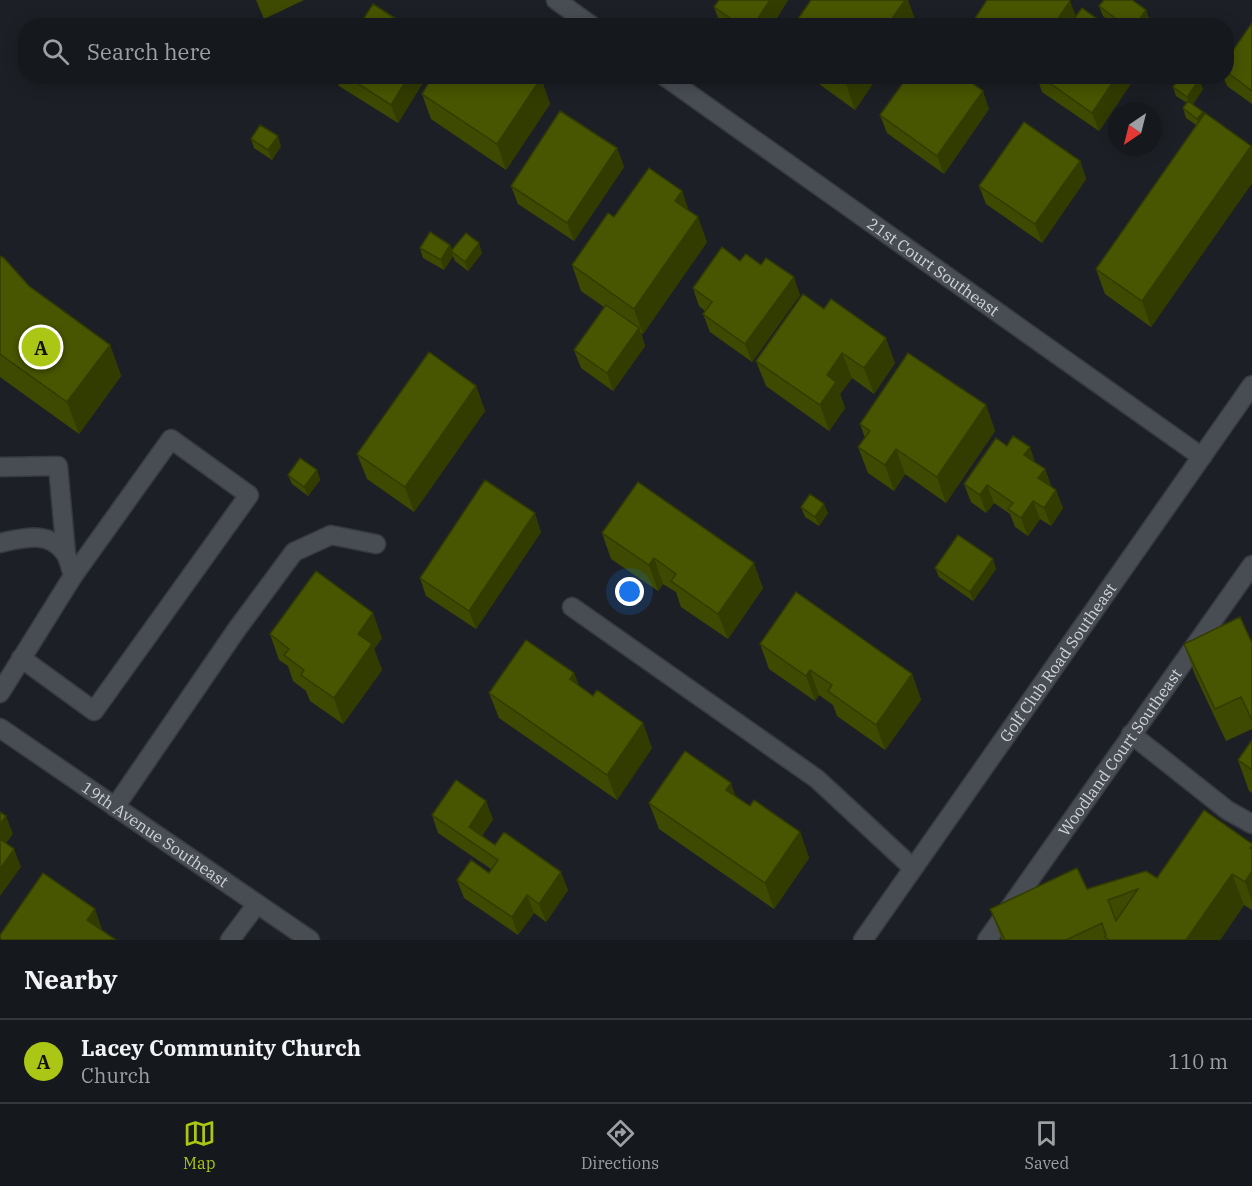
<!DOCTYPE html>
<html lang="en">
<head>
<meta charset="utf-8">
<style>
	:root { --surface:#15181c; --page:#1e2125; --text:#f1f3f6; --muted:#9da0a3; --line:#34373b; --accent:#abc614 }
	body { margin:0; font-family:"IBM Plex Serif",serif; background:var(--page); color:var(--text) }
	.compass { position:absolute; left:1108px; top:102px; width:54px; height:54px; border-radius:50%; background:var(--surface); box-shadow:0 3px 15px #0003; rotate:215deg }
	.you { position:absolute; left:630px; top:592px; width:21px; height:21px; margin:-15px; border:4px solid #fff; border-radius:50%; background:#1a73e8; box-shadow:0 0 0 9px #1a73e833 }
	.badge { display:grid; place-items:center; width:39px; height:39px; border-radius:50%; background:var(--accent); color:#111; font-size:20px; font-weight:700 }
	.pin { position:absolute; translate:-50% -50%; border:3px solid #fff; box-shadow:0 2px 6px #0006 }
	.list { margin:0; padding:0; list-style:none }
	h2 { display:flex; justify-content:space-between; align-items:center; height:78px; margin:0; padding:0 24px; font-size:26px }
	h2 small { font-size:20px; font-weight:400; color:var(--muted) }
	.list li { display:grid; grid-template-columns:39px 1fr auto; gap:18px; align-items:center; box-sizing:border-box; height:84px; padding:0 24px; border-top:2px solid var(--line) }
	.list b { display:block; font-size:22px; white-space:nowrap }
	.list p { margin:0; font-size:20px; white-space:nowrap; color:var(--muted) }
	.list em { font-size:20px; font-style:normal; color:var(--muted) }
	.icon { flex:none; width:33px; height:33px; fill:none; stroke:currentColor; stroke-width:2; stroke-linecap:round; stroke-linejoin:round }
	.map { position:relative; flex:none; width:1252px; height:940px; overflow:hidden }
	.search { position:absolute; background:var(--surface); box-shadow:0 3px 15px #0003; left:18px; right:18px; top:18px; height:66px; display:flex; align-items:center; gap:15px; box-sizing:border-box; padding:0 21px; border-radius:24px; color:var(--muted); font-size:22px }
	.sheet { height:162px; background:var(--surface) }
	nav { display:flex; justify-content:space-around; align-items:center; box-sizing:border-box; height:84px; border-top:2px solid var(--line); background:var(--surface); font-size:16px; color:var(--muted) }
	nav a { display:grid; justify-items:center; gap:3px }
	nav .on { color:var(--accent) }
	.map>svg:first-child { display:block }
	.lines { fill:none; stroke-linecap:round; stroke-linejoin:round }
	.minor-casing { stroke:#373a3f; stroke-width:21 }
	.minor { stroke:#484d54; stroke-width:18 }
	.wall { fill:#3e4901 }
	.shaded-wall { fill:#323c01 }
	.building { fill:#485501; stroke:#323c01; stroke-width:1.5; fill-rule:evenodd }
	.labels { text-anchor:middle; stroke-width:6; stroke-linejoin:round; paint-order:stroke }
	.street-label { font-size:16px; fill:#cfd2d7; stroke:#1c2026 }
</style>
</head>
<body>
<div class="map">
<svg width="1252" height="940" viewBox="0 0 1252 940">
	<rect width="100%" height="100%" fill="#1c2026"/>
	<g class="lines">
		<defs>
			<g id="minor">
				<path d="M 556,0 L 592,26"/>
				<path id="s1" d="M 664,76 L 1202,457"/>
				<path d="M 0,467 L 58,466 L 66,554"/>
				<path d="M 0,543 C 23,538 49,530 65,553 C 69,559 71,569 73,576 L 0,693"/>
				<path d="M 572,607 L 817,779 L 913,868"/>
				<path d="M 21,658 L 94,711 L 249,495 L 171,439 L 73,576"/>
				<path id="s2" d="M 0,728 L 310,940"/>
				<path d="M 1131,734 L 1227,810 L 1252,824"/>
				<path d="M 115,807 L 237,629 L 294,552 L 331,535 L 376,544"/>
				<path d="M 230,940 L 257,904"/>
				<path id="s3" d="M 863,940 L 1252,385"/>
				<path id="s4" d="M 987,940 L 1252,565"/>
			</g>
		</defs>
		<!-- minor casing -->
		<use href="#minor" class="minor-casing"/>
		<!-- minor -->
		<use href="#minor" class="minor"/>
	</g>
	<!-- wall -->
	<path class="wall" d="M 256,0 L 304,0 L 264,19 Z
		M 719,0 L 788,0 L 772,26 L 721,26 L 714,7 Z
		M 1099,6 L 1146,10 L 1149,19 L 1145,26 L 1116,26 L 1103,16 Z
		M 1252,23 L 1252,104 L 1227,86 L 1223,76 L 1227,76 L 1227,59 Z
		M 336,76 L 427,76 L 398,123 L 339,86 Z
		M 808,76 L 878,76 L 855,110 Z
		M 1021,76 L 1136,76 L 1099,131 L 1042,92 L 1037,77 L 1032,84 Z
		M 541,78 L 550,104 L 506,170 L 431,119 L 422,94 Z
		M 1199,80 L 1203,89 L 1193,104 L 1203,112 L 1204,114 L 1251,146 L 1252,150 L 1252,183 L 1151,327 L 1105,294 L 1096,269 L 1196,125 L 1186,118 L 1183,108 L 1187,103 L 1176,96 L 1173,87 Z
		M 989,109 L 944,174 L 887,133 L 880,115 Z
		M 251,139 L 281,146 L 272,160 L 254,148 Z
		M 617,148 L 624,167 L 574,241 L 518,204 L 511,186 Z
		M 1080,161 L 1086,179 L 1042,243 L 986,204 L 979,186 Z
		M 682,191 L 688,210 L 707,242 L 643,334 L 641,333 L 645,346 L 613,391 L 581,368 L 574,350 L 604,307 L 581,291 L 572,265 L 614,217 Z
		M 450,245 L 452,250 L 482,253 L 468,271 L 455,261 L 453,256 L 444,270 L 423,258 L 420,248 Z
		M 0,256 L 29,286 L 110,345 L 121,376 L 79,434 L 0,377 Z
		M 740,261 L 800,295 L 752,362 L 710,332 L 703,314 L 705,311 L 699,306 L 693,288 Z
		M 803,294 L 895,363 L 874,394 L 852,378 L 840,394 L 845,408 L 829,431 L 766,386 L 756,361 Z
		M 476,386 L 485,411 L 414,512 L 367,479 L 357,454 Z
		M 986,405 L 995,431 L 946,503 L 905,474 L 894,491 L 868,473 L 858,447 L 865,438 L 860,424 Z
		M 1007,446 L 1045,469 L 1051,486 L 1063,508 L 1051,526 L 1040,519 L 1028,536 L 1015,527 L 1010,514 L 994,503 L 986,513 L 971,502 L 964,484 Z
		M 317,470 L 320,480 L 308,496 L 292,484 L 288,475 Z
		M 801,507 L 828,513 L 819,526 L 805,517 Z
		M 541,532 L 476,629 L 426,596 L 420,578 Z
		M 602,533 L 763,588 L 728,639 L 681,607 L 676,592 L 663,584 L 658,591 L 611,559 Z
		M 935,568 L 996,569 L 973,601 L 939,577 Z
		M 270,634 L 382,638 L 374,649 L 382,670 L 343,724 L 310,701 L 306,691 L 293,681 L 288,666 L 279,660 Z
		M 1252,643 L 1252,729 L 1226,741 L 1195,675 L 1184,644 Z
		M 760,644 L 912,674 L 921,700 L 885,750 L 837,716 L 833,705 L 819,695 L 815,701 L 769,669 Z
		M 574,673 L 579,686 L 593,696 L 652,748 L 617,800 L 499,718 L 489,693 Z
		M 1252,740 L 1252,793 L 1249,791 L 1238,760 Z
		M 736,796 L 750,806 L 800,832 L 809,858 L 774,909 L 659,829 L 649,803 Z
		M 432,815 L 493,819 L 482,836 L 495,845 L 568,890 L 546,922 L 534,913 L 518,935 L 464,898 L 457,880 L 489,873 L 491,869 L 438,833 Z
		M 1252,844 L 1252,910 L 1244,905 L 1220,940 L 1002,940 L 990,909 L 1087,889 L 1157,878 Z"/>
	<!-- shaded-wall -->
	<path class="shaded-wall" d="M 770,0 L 788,0 L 772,26 L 753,26 Z
		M 905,0 L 908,0 L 916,22 L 914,26 L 887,26 Z
		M 1070,1 L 1077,19 L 1072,26 L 1053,26 Z
		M 1146,10 L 1149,19 L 1145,26 L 1135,26 Z
		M 409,76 L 427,76 L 398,123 L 391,105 Z
		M 851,76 L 878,76 L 855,110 L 846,84 Z
		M 1029,76 L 1037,77 L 1032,84 Z
		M 1117,76 L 1136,76 L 1099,131 L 1092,113 Z
		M 541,78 L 550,104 L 506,170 L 497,144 Z
		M 1199,80 L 1203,89 L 1191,106 L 1187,97 Z
		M 983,91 L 989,109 L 944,174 L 937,156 Z
		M 1203,112 L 1206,121 L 1201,128 L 1197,119 Z
		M 278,136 L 281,146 L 272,160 L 268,150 Z
		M 1251,146 L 1252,150 L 1252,183 L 1151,327 L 1142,301 Z
		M 617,148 L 624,167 L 574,241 L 567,223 Z
		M 1080,161 L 1086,179 L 1042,243 L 1035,224 Z
		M 682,191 L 691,217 L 675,201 Z
		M 698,217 L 707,242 L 643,334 L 634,309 Z
		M 479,243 L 482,253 L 468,271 L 465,262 Z
		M 450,245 L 453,253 L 451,251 L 453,256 L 444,270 L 441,260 Z
		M 794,277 L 800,295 L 752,362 L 745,344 Z
		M 639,328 L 645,346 L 613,391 L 607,373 Z
		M 886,338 L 895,363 L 874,394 L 864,368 Z
		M 110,345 L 121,376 L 79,434 L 67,402 Z
		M 842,353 L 852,378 L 840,394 L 845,408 L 829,431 L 820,405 L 827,375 Z
		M 476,386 L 485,411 L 414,512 L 405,487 Z
		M 986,405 L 995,431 L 946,503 L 937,477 Z
		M 1030,447 L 1036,465 L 1024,455 Z
		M 896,449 L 905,474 L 894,491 L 885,465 Z
		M 1045,469 L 1051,487 L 1038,478 Z
		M 317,470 L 320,480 L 308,496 L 304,487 Z
		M 987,485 L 994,503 L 986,513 L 980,495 Z
		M 1056,490 L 1063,508 L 1051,526 L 1044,508 Z
		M 1033,501 L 1040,519 L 1028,536 L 1021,518 Z
		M 824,504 L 828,513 L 819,526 L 815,517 Z
		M 535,513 L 541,532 L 476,629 L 469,611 Z
		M 654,558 L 663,584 L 658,591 L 649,565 Z
		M 993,559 L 996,569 L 973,601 L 970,592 Z
		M 754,563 L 763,588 L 728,639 L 718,614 Z
		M 373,613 L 382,638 L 374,649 L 382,670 L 343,724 L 334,698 L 358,634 Z
		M 810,670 L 819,695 L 815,701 L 806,676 Z
		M 574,673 L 584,698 L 570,679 Z
		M 912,674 L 921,700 L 885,750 L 876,725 Z
		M 643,723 L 652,748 L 617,800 L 607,775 Z
		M 731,783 L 740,809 L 726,790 Z
		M 486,801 L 493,819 L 475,845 L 469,827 Z
		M 6,816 L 13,834 L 0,851 L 0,824 Z
		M 800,832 L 809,858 L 774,909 L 765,883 Z
		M 14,849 L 21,867 L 0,896 L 0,869 Z
		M 1252,871 L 1252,901 L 1245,882 Z
		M 561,872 L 568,890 L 546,922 L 539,904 Z
		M 1232,874 L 1244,905 L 1220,940 L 1186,940 Z
		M 527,895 L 534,913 L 518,935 L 512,917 Z
		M 95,909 L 104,935 L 87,920 Z"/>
	<!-- building -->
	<path class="building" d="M 719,0 L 770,0 L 753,26 L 742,26 L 714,7 Z
		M 811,0 L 905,0 L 887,26 L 793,26 Z
		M 987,0 L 1069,0 L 1070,1 L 1053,26 L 970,26 Z
		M 1104,0 L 1132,0 L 1146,10 L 1135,26 L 1126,26 L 1099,6 Z
		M 373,4 L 407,26 L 359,26 Z
		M 1082,8 L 1107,26 L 1069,26 Z
		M 1252,23 L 1252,91 L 1227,72 L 1227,59 Z
		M 346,76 L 409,76 L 391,105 Z
		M 433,76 L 538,76 L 541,78 L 497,144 L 422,94 Z
		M 835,76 L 851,76 L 846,84 Z
		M 908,76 L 962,76 L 983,91 L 937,156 L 880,115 Z
		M 1040,76 L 1117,76 L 1092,113 Z
		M 1180,76 L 1194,76 L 1199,80 L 1187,97 L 1173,87 Z
		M 1188,101 L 1203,112 L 1197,119 L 1183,108 Z
		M 560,111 L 617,148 L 567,223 L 511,186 Z
		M 1205,113 L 1251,146 L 1142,301 L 1096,269 Z
		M 1024,122 L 1080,161 L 1035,224 L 979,186 Z
		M 260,125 L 278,136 L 268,150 L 251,139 Z
		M 649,168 L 682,191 L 675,201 L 698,217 L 634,309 L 572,265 L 608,213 L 614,217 Z
		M 430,232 L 450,245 L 441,260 L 420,248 Z
		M 466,233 L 479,243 L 465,262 L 451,251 Z
		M 722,247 L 740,261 L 746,254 L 761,265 L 766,258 L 794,277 L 745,344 L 703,314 L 712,302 L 693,288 Z
		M 0,256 L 4,258 L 29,286 L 110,345 L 67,402 L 0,354 Z
		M 803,294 L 824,309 L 831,299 L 886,338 L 864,368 L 842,353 L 827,375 L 836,382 L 820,405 L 756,361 Z
		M 606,305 L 639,328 L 607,373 L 574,350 Z
		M 429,352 L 476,386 L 405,487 L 357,454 Z
		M 908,353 L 986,405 L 937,477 L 896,449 L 885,465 L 858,447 L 870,431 L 860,424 Z
		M 1013,436 L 1030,447 L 1024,455 L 1045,469 L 1038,478 L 1056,490 L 1044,508 L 1033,501 L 1021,518 L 1008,509 L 1013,503 L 987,485 L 980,495 L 964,484 L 996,438 L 1007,446 Z
		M 300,458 L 317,470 L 304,487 L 288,475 Z
		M 485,480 L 535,513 L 469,611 L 420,578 Z
		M 638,482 L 754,563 L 718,614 L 671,581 L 676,574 L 654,558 L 649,565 L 602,533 Z
		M 810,494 L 824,504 L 815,517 L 801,507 Z
		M 958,535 L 993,559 L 970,592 L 935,568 Z
		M 316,571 L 373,613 L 358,634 L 372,644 L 334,698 L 301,675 L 304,670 L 284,655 L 289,649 L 270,634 Z
		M 796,592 L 912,674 L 876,725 L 828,691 L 832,685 L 810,670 L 806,676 L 760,644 Z
		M 1240,617 L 1252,643 L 1252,720 L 1241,697 L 1215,709 L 1184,644 Z
		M 526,640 L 574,673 L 570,679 L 593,696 L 597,690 L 643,723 L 607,775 L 489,693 Z
		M 1252,740 L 1252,770 L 1238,760 Z
		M 685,751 L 731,783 L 726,790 L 750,806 L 754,800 L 800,832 L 765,883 L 649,803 Z
		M 456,780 L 486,801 L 469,827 L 495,845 L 504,832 L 561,872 L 539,904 L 527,895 L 512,917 L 457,880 L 471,860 L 489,873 L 498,860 L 432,815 Z
		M 1204,810 L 1252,844 L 1252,846 L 1250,848 L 1252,849 L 1252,871 L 1245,882 L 1232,874 L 1186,940 L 1109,940 L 1105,937 L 1106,935 L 1102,923 L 1066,940 L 1005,940 L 990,909 L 1077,868 L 1087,889 L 1146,871 L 1157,878 ZM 1138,889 L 1116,921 L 1108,900 Z
		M 0,812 L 6,816 L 0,824 Z
		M 0,839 L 14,849 L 0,869 Z
		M 43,873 L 95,909 L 87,920 L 116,940 L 2,940 L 0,938 L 0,935 Z"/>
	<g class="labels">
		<!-- street labels -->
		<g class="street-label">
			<text dy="6" stroke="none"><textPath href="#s1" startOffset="330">21st Court Southeast</textPath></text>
			<text dy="6" stroke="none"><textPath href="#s3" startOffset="339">Golf Club Road Southeast</textPath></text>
			<text dy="6" stroke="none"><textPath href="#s4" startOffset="230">Woodland Court Southeast</textPath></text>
			<text dy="6" stroke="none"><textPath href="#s2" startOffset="188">19th Avenue Southeast</textPath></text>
		</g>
	</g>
</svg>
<svg class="compass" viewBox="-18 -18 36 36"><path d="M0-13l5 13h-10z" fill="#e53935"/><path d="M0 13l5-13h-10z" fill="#9da0a3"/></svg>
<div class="you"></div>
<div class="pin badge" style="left:41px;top:347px">A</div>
<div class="search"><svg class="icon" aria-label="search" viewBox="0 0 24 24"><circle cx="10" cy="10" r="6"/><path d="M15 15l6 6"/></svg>Search here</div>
</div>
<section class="sheet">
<h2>Nearby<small></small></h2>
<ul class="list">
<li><span class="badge">A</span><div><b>Lacey Community Church</b><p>Church</p></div><em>110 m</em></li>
</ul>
</section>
<nav>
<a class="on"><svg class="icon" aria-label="map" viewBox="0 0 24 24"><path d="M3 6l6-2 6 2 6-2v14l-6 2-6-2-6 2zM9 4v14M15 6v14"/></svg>Map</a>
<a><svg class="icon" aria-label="directions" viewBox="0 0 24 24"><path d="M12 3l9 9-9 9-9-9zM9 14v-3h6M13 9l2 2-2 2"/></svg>Directions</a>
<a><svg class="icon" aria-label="saved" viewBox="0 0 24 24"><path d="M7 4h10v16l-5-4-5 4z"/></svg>Saved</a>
</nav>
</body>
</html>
